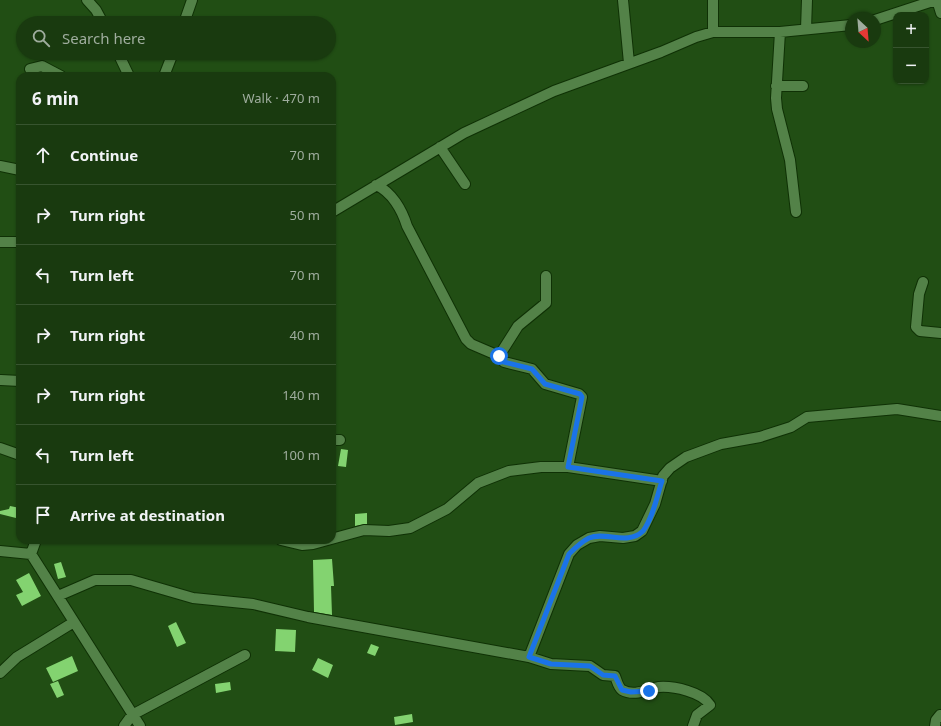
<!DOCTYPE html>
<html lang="en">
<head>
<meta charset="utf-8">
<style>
	:root { --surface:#193a0f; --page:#224118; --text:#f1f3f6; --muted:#9fad9e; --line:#37542f }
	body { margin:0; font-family:"Noto Sans",sans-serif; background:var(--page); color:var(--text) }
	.controls { position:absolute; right:12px; top:12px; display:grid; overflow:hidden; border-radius:8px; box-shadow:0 1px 3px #0004 }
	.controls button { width:36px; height:36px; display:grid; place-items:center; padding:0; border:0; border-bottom:1px solid var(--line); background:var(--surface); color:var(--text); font:20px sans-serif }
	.compass { position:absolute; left:845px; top:12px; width:36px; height:36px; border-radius:50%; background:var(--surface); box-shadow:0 1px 3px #0004; rotate:154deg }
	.stop { position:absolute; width:12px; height:12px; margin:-9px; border:3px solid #1a73e8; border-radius:50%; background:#fff }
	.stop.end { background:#1a73e8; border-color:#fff; box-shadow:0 1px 4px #0008 }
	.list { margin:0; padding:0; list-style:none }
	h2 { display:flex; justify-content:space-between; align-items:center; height:52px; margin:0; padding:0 16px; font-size:17px }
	h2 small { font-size:13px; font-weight:400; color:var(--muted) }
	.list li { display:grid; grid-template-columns:26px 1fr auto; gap:12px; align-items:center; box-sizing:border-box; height:60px; padding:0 16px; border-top:1px solid var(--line) }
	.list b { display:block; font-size:15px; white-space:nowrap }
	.list em { font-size:13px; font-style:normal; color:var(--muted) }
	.icon { flex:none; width:22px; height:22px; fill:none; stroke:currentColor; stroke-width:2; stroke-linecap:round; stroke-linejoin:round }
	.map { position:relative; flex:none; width:941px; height:726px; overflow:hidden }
	.search { position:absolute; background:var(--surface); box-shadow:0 1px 3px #0004; left:16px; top:16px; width:320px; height:44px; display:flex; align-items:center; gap:10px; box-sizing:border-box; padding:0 14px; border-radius:22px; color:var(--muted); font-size:15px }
	.panel { position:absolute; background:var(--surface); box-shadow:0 1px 3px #0004; left:16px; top:72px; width:320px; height:472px; border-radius:12px }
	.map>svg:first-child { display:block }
	.building { fill:#83d370 }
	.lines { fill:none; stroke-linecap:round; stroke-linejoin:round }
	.street-casing { stroke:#0f3105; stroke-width:12 }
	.street { stroke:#538248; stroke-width:10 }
	.route { stroke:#1a73e8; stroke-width:5 }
</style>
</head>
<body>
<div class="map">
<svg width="941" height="726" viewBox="0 0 941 726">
	<rect width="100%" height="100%" fill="#214e14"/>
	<!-- building -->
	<path class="building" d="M 341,449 L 348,450 L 346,467 L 338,466 Z
		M 10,506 L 20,508 L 20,519 L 0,514 L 0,511 L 9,509 Z
		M 367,513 L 367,524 L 355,526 L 355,514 Z
		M 332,559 L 334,586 L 331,586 L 332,615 L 314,612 L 313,560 Z
		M 61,562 L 66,577 L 58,579 L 54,564 Z
		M 29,573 L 41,596 L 22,606 L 16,595 L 23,592 L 16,580 Z
		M 176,622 L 186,643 L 177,647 L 168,626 Z
		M 276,629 L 296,630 L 295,652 L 275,651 Z
		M 371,644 L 379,647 L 375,656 L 367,653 Z
		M 72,656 L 78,671 L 53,682 L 46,668 Z
		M 318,658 L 333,665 L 328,678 L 312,670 Z
		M 58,681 L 64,695 L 57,698 L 50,684 Z
		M 230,682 L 231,690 L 216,693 L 215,684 Z
		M 412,714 L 413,722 L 395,725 L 394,717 Z"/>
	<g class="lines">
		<defs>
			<path id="street" d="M 87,0 L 96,10 L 103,23
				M 623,0 L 629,63
				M 713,0 L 713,32
				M 937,0 L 941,13
				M 875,20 L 936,0
				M 184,23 L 192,0
				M 806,29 L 807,0
				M 780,32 L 776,98 L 777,109 L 790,160 L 796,212
				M 118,53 L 129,76
				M 30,69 L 42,66 L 61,76
				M 164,76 L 173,53
				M 776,86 L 803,86
				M 440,147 L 465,184
				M 0,166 L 20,170
				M 376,185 C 392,192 402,210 407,226 L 466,339 L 471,344 L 499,356 L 504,362 L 532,369 L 545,384 L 579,394 L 582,397 L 568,467
				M 332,212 L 464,133 L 554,91 L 661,52 L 696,37 L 713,32 L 780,32 L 851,25
				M 0,242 L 20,242
				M 923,282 L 919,294 L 916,327 L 920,331 L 941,333
				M 499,356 L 518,326 L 546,303 L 546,276
				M 1,380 L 20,381
				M 332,440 L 340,440
				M 0,448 L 20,455
				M 281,540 L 302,545 L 313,544 L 364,530 L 389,531 L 410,528 L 447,509 L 478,483 L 509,471 L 541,467 L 568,467 L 662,481
				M 0,551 L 31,554 L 140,726
				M 31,554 L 36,540
				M 58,596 L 95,580 L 131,580 L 193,598 L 253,604 L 308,617 L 529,657 L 551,664 L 590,666 L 603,675 L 615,676 C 617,681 618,687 622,690 C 635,697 647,689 659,687 C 674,686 702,692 710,705 L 697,715 L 693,726
				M 529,657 L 569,554 L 577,545 L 589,538 L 600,536 L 623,538 L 635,536 L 642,531 L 655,504 L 663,476 L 670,468 L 686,457 L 721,444 L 760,437 L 791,427 L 807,417 L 897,409 L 941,416
				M 0,673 L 17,657 L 74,622
				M 124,726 L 132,715 L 245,655
				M 935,726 L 936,720 L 940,715"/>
		</defs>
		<!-- street casing -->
		<use href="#street" class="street-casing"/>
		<!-- street -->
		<use href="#street" class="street"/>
	</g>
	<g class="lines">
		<!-- route -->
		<path class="route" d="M 499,356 L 504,362 L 532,369 L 545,384 L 580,394 L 582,397 L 568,467 L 662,481 C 657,496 653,518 643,531 C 628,546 605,531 589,538 C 581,542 575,548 569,554 L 529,657 L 551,664 L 590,666 L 603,675 L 615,676 L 622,690 L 631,692 L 649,691"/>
	</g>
</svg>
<div class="controls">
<button>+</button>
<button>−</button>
</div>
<svg class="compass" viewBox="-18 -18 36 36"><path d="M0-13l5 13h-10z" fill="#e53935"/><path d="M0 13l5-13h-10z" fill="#9fad9e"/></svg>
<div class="stop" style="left:499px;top:356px"></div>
<div class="stop end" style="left:649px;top:691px"></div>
<div class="search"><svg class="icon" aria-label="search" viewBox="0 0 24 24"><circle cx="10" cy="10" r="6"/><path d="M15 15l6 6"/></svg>Search here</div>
<section class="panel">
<h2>6 min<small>Walk · 470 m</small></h2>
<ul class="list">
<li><svg class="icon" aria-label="ahead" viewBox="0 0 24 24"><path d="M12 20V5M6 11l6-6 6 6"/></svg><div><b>Continue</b></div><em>70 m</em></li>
<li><svg class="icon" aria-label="right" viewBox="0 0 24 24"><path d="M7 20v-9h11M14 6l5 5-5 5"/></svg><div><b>Turn right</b></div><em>50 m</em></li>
<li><svg class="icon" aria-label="left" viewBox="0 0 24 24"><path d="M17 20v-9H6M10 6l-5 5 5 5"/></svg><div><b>Turn left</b></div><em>70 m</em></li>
<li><svg class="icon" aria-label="right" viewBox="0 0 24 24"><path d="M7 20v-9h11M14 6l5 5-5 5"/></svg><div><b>Turn right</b></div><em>40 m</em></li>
<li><svg class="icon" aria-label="right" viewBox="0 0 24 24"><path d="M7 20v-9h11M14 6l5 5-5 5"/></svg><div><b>Turn right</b></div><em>140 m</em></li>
<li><svg class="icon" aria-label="left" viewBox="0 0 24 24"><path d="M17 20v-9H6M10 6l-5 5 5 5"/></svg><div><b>Turn left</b></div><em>100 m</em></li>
<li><svg class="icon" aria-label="arrive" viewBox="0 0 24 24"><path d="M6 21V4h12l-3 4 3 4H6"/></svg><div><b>Arrive at destination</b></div></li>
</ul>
</section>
</div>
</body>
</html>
